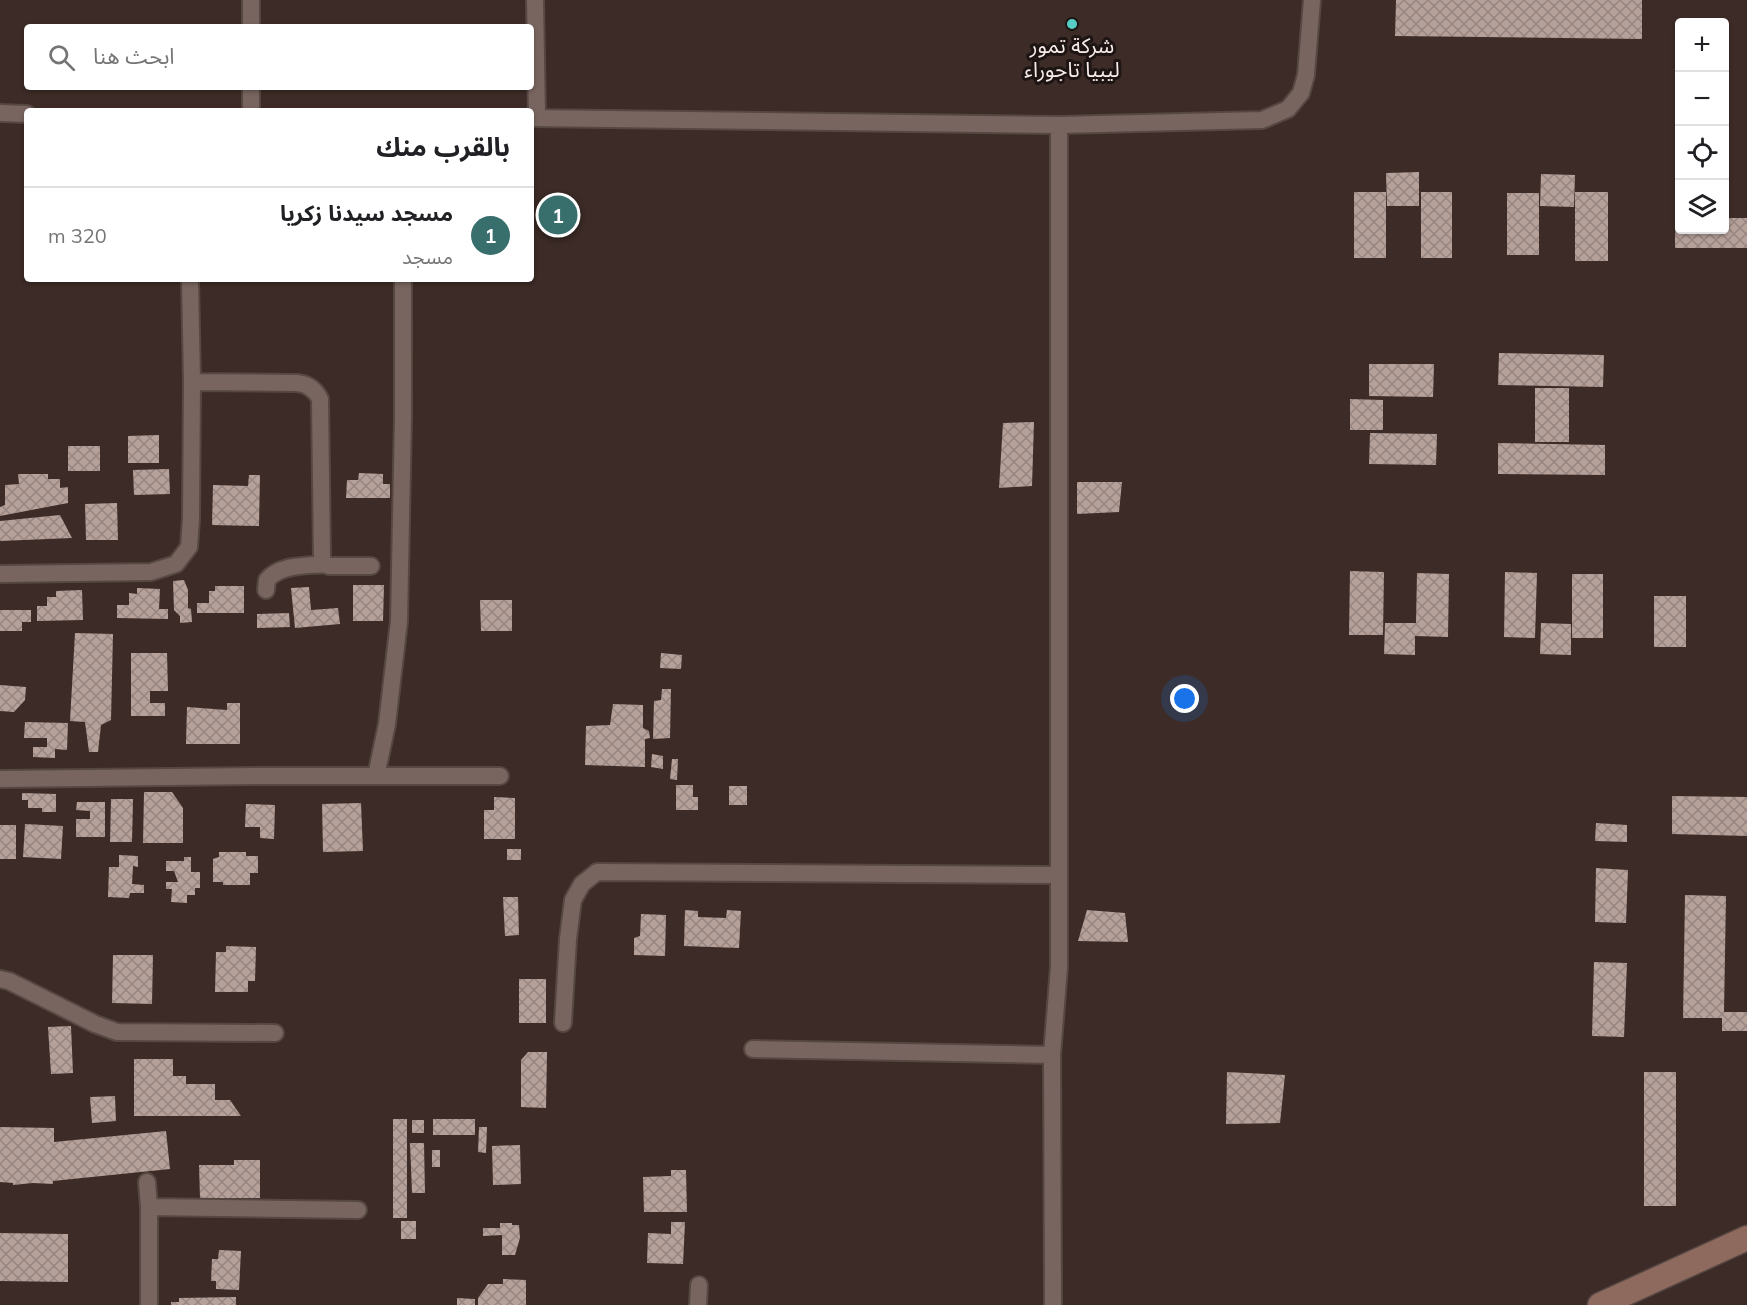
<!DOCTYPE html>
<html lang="ar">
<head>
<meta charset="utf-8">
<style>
	:root { --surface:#fff; --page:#f2f2f2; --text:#202124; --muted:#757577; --line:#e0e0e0; --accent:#386f6c }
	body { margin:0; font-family:Mulish,"Noto Sans Arabic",sans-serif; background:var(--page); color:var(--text); direction:rtl }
	.controls { position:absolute; right:18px; top:18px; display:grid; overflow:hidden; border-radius:6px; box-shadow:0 2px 4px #0004 }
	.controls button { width:54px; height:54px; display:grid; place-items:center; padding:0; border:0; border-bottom:2px solid var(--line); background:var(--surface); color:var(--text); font:30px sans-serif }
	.you { position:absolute; left:1185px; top:699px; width:21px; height:21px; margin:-15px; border:4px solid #fff; border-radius:50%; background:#1a73e8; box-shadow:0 0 0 9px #1a73e833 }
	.badge { display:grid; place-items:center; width:39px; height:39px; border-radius:50%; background:var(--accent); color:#fff; font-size:20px; font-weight:700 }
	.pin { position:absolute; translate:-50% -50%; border:3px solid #fff; box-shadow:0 2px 6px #0006 }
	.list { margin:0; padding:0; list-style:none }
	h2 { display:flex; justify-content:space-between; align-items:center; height:78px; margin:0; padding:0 24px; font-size:26px }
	h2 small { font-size:20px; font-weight:400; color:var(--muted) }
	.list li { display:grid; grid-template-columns:39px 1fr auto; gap:18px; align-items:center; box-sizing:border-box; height:96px; padding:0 24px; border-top:2px solid var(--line) }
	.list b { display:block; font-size:22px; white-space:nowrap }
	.list p { margin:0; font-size:20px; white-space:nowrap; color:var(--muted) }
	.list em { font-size:20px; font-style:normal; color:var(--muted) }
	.icon { flex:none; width:33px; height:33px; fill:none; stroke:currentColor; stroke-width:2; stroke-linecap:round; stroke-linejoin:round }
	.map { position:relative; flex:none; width:1747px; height:1305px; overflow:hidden; direction:ltr }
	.search { position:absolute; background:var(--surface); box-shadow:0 2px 4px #0004; left:24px; top:24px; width:510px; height:66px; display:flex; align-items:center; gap:15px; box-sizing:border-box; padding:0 21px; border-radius:6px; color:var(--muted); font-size:22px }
	.panel { position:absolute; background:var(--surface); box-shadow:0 2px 4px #0004; left:24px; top:108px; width:510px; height:174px; border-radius:6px; direction:rtl }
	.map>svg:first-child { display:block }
	.building { fill:url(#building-cross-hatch) }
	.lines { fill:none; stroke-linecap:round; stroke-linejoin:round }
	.street-casing { stroke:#564743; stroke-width:20 }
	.secondary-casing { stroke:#564743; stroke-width:27 }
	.street { stroke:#79655f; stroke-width:16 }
	.secondary { stroke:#8e695e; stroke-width:24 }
	.poi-dot { fill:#56cec3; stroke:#1d1513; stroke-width:2 }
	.labels { text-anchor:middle; stroke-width:6; stroke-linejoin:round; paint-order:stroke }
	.poi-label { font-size:21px; fill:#f9edea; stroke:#1d1513 }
</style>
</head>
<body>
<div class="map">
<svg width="1747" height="1305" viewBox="0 0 1747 1305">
	<defs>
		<pattern id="building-cross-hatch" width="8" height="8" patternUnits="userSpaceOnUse" patternTransform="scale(1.5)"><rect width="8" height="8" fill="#b6a09a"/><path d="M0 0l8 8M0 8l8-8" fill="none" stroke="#968581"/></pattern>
	</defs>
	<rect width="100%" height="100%" fill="#3c2b26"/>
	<!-- building -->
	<path class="building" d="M 1396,0 L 1642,0 L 1642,39 L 1395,36 Z
		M 1419,172 L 1419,206 L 1387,206 L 1386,173 Z
		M 1541,174 L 1575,175 L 1574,207 L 1540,206 Z
		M 1354,192 L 1386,192 L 1386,258 L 1354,258 Z
		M 1421,192 L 1452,192 L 1452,258 L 1421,258 Z
		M 1575,192 L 1608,192 L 1608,261 L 1575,261 Z
		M 1507,193 L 1539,193 L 1539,255 L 1507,255 Z
		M 1675,218 L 1680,218 L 1680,230 L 1724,230 L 1724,218 L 1747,218 L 1747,248 L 1675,248 Z
		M 1499,353 L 1604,355 L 1603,387 L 1498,385 Z
		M 1369,364 L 1434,364 L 1433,397 L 1369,396 Z
		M 1535,388 L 1569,388 L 1569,442 L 1535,442 Z
		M 1350,399 L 1383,400 L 1383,430 L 1350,430 Z
		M 1034,422 L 1032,486 L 999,488 L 1003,423 Z
		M 1370,433 L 1437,434 L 1436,465 L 1369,464 Z
		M 159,435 L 159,463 L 128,463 L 128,436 Z
		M 1498,443 L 1605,445 L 1605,475 L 1498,474 Z
		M 68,446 L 100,446 L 100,471 L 68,471 Z
		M 169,469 L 170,494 L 134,495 L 133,470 Z
		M 359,473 L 383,474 L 383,484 L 390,484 L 390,498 L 346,498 L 347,480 L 358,480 Z
		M 18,474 L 48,474 L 48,479 L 60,479 L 60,488 L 68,487 L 68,503 L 0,516 L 0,507 L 5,505 L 5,485 L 19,484 Z
		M 249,475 L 260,475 L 259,526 L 212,525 L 213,485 L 248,486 Z
		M 1077,482 L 1122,482 L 1119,512 L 1077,514 Z
		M 117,503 L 118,540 L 86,540 L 85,504 Z
		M 60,515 L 72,538 L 0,541 L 0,521 Z
		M 1350,571 L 1384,572 L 1383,635 L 1349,635 Z
		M 1505,572 L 1537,573 L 1535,638 L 1504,637 Z
		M 1417,573 L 1449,574 L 1448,637 L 1415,636 L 1415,655 L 1384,654 L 1385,623 L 1416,623 Z
		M 1572,574 L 1603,574 L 1603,638 L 1572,638 Z
		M 184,580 L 188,590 L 188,608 L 191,609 L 192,622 L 180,623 L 180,616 L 174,610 L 173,581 Z
		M 353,585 L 384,585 L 383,621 L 353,621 Z
		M 215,586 L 244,586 L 244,613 L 197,613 L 197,603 L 209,603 L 209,591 L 215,591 Z
		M 309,587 L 311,610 L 338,608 L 340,624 L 295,628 L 291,588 Z
		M 137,588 L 160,589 L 159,609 L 168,609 L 168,619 L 117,618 L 117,605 L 129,605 L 129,593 L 137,594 Z
		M 82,590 L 83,620 L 37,621 L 37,606 L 47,606 L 47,597 L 56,597 L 56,591 Z
		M 1654,596 L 1686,596 L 1686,647 L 1654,647 Z
		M 480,600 L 512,600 L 512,631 L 481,631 Z
		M 0,610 L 31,610 L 31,622 L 22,622 L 22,631 L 0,631 Z
		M 289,613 L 290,627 L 257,628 L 257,614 Z
		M 1541,623 L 1571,624 L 1571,655 L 1540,654 Z
		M 75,633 L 113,634 L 111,720 L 101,725 L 98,752 L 89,752 L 85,722 L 70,721 Z
		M 131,653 L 167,653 L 168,691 L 150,691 L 150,703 L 165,703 L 165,716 L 131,716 Z
		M 661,653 L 682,655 L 681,669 L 660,668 Z
		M 0,685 L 26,687 L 25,700 L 14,712 L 0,711 Z
		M 662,689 L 671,689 L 670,738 L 653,739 L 654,701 L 661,700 Z
		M 227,703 L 240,703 L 240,744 L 186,744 L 187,707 L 227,710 Z
		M 613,704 L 643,705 L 643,728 L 649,731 L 650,738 L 645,739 L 645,767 L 585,765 L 586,726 L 610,725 Z
		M 25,722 L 68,723 L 67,750 L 55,749 L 55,758 L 33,757 L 33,747 L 47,747 L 47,738 L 24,738 Z
		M 652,754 L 663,756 L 663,769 L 651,767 Z
		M 672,759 L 678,759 L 677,780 L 670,779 Z
		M 676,785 L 693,785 L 693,797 L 698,797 L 698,810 L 676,810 Z
		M 729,786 L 747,786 L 747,805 L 729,805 Z
		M 144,792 L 172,792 L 183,808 L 183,843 L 143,843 Z
		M 22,793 L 56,794 L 56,812 L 42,812 L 42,808 L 28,808 L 28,800 L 22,800 Z
		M 1672,796 L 1747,797 L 1747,836 L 1672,834 Z
		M 494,797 L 515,798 L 515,839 L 484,839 L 484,810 L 494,810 Z
		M 111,799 L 133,799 L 132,842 L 110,842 Z
		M 77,802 L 105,802 L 105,837 L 76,837 L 76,819 L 90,819 L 90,811 L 76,810 Z
		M 361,803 L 363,851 L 323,852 L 322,804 Z
		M 246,804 L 275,805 L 274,839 L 260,838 L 260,827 L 245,827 Z
		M 1596,823 L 1627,825 L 1627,842 L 1595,841 Z
		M 25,824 L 63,826 L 61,859 L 23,857 Z
		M 0,825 L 16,825 L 16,859 L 0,859 Z
		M 507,849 L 521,849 L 521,860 L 507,860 Z
		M 219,852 L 246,852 L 246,856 L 258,856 L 258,873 L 250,873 L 250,885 L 223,885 L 223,882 L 213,882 L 213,859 L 219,857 Z
		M 119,855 L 138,856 L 138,867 L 133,866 L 132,884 L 144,885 L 144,893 L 130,893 L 129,898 L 108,897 L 109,867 L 119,867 Z
		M 184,857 L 191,857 L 191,872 L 200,872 L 200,888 L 195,888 L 195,895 L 187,895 L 187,903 L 171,902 L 172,889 L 166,889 L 166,882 L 178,882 L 174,871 L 166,871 L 166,861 L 184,861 Z
		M 1596,868 L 1628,870 L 1626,923 L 1595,922 Z
		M 1685,895 L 1726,896 L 1724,1012 L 1747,1012 L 1747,1031 L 1722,1031 L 1722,1018 L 1683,1018 Z
		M 503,897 L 518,897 L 519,935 L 505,936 Z
		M 685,910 L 698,911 L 698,917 L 726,918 L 727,910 L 741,911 L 739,948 L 684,946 Z
		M 1087,910 L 1125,913 L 1128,942 L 1078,941 Z
		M 641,914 L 666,915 L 665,956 L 634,955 L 634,938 L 640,936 Z
		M 226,946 L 256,947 L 255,981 L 248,981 L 248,992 L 215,992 L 216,952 L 226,952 Z
		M 113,955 L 153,955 L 152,1004 L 112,1003 Z
		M 1594,962 L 1627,963 L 1624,1037 L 1592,1036 Z
		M 519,979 L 546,979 L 546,1023 L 519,1023 Z
		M 71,1026 L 73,1073 L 51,1074 L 48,1027 Z
		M 528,1052 L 547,1052 L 546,1108 L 521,1107 L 521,1060 Z
		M 134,1059 L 173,1059 L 173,1076 L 186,1076 L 186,1084 L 215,1084 L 215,1100 L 230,1100 L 241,1116 L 134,1116 Z
		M 1227,1072 L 1285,1075 L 1280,1123 L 1226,1124 Z
		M 1644,1072 L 1676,1072 L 1676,1206 L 1644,1206 Z
		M 115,1096 L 116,1121 L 92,1123 L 90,1097 Z
		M 393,1119 L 407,1119 L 407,1218 L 393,1218 Z
		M 433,1119 L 475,1119 L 475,1135 L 433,1135 Z
		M 412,1120 L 424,1120 L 424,1133 L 412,1133 Z
		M 0,1127 L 54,1128 L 54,1142 L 166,1131 L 170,1169 L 53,1181 L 53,1184 L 33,1183 L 13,1185 L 13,1183 L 0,1182 Z
		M 479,1127 L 487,1127 L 486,1153 L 478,1152 Z
		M 410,1143 L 424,1143 L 425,1193 L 412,1193 Z
		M 520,1145 L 521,1184 L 493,1185 L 492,1146 Z
		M 432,1150 L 440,1150 L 440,1167 L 432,1167 Z
		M 234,1160 L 260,1160 L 260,1198 L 200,1198 L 199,1165 L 234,1165 Z
		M 671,1170 L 686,1170 L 687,1212 L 644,1212 L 643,1177 L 671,1176 Z
		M 401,1221 L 416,1221 L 416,1239 L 401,1239 Z
		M 671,1222 L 685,1222 L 683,1264 L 647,1263 L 648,1233 L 671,1234 Z
		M 500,1223 L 512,1223 L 512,1225 L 519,1225 L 520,1238 L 515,1255 L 502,1255 L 502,1235 L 483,1236 L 483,1228 L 500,1228 Z
		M 0,1233 L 68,1234 L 68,1282 L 0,1281 Z
		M 219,1250 L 241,1251 L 239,1290 L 216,1289 L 216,1281 L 211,1281 L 212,1259 L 218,1259 Z
		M 503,1279 L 526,1280 L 526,1305 L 478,1305 L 478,1298 L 488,1284 L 503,1284 Z
		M 236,1297 L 236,1305 L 171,1305 L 171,1302 L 179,1302 L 179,1298 Z
		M 457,1298 L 475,1299 L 475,1305 L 457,1305 Z"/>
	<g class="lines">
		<defs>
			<path id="street" d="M 251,0 L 251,27
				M 535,0 L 537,118
				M 251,111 L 251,87
				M 0,113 L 27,114
				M 531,118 L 1059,125 L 1262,120 L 1288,109 L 1301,93 L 1306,75 L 1312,0
				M 192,382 L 297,383 C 308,384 315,389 320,399 L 322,559 L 325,564 L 329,566 L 371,566
				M 0,574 L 151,572 L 176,564 L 189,547 L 191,519 L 192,382 L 190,279
				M 266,590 L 267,580 C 280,564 307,566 325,564
				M 376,776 L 387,724 L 399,621 L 403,417 L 403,279
				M 0,779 L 264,776 L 500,776
				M 0,979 L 9,981 L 95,1024 L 117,1032 L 275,1033
				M 563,1023 L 568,939 L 573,900 L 582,884 L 597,872 L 1059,875
				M 753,1049 L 1052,1055
				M 147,1182 L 149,1207 L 149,1305
				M 149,1207 L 358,1210
				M 698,1305 L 699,1285
				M 1053,1305 L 1052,1055 L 1059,967 L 1059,125"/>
			<path id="secondary" d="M 1600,1305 L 1747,1238"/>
		</defs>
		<!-- street casing -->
		<use href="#street" class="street-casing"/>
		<!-- secondary casing -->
		<use href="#secondary" class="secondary-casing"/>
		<!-- street -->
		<use href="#street" class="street"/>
		<!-- secondary -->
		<use href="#secondary" class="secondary"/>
	</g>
	<!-- markers -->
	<circle class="poi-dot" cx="1072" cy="24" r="6"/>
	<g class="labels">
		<!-- poi labels -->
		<g class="poi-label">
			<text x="1072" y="53">شركة تمور<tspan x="1072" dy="24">ليبيا تاجوراء</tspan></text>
		</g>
	</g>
</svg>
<div class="controls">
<button>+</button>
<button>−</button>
<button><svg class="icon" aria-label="locate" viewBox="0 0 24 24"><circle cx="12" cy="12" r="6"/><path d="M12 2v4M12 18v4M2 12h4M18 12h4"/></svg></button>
<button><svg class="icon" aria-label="layers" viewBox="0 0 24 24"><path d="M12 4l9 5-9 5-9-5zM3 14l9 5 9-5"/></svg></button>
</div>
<div class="you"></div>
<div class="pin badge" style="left:558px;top:215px">1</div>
<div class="search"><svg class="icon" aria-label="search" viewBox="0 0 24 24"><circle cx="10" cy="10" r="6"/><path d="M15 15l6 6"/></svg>ابحث هنا</div>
<section class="panel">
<h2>بالقرب منك<small></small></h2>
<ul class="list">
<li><span class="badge">1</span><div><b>مسجد سيدنا زكريا</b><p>مسجد</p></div><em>320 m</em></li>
</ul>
</section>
</div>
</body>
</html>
